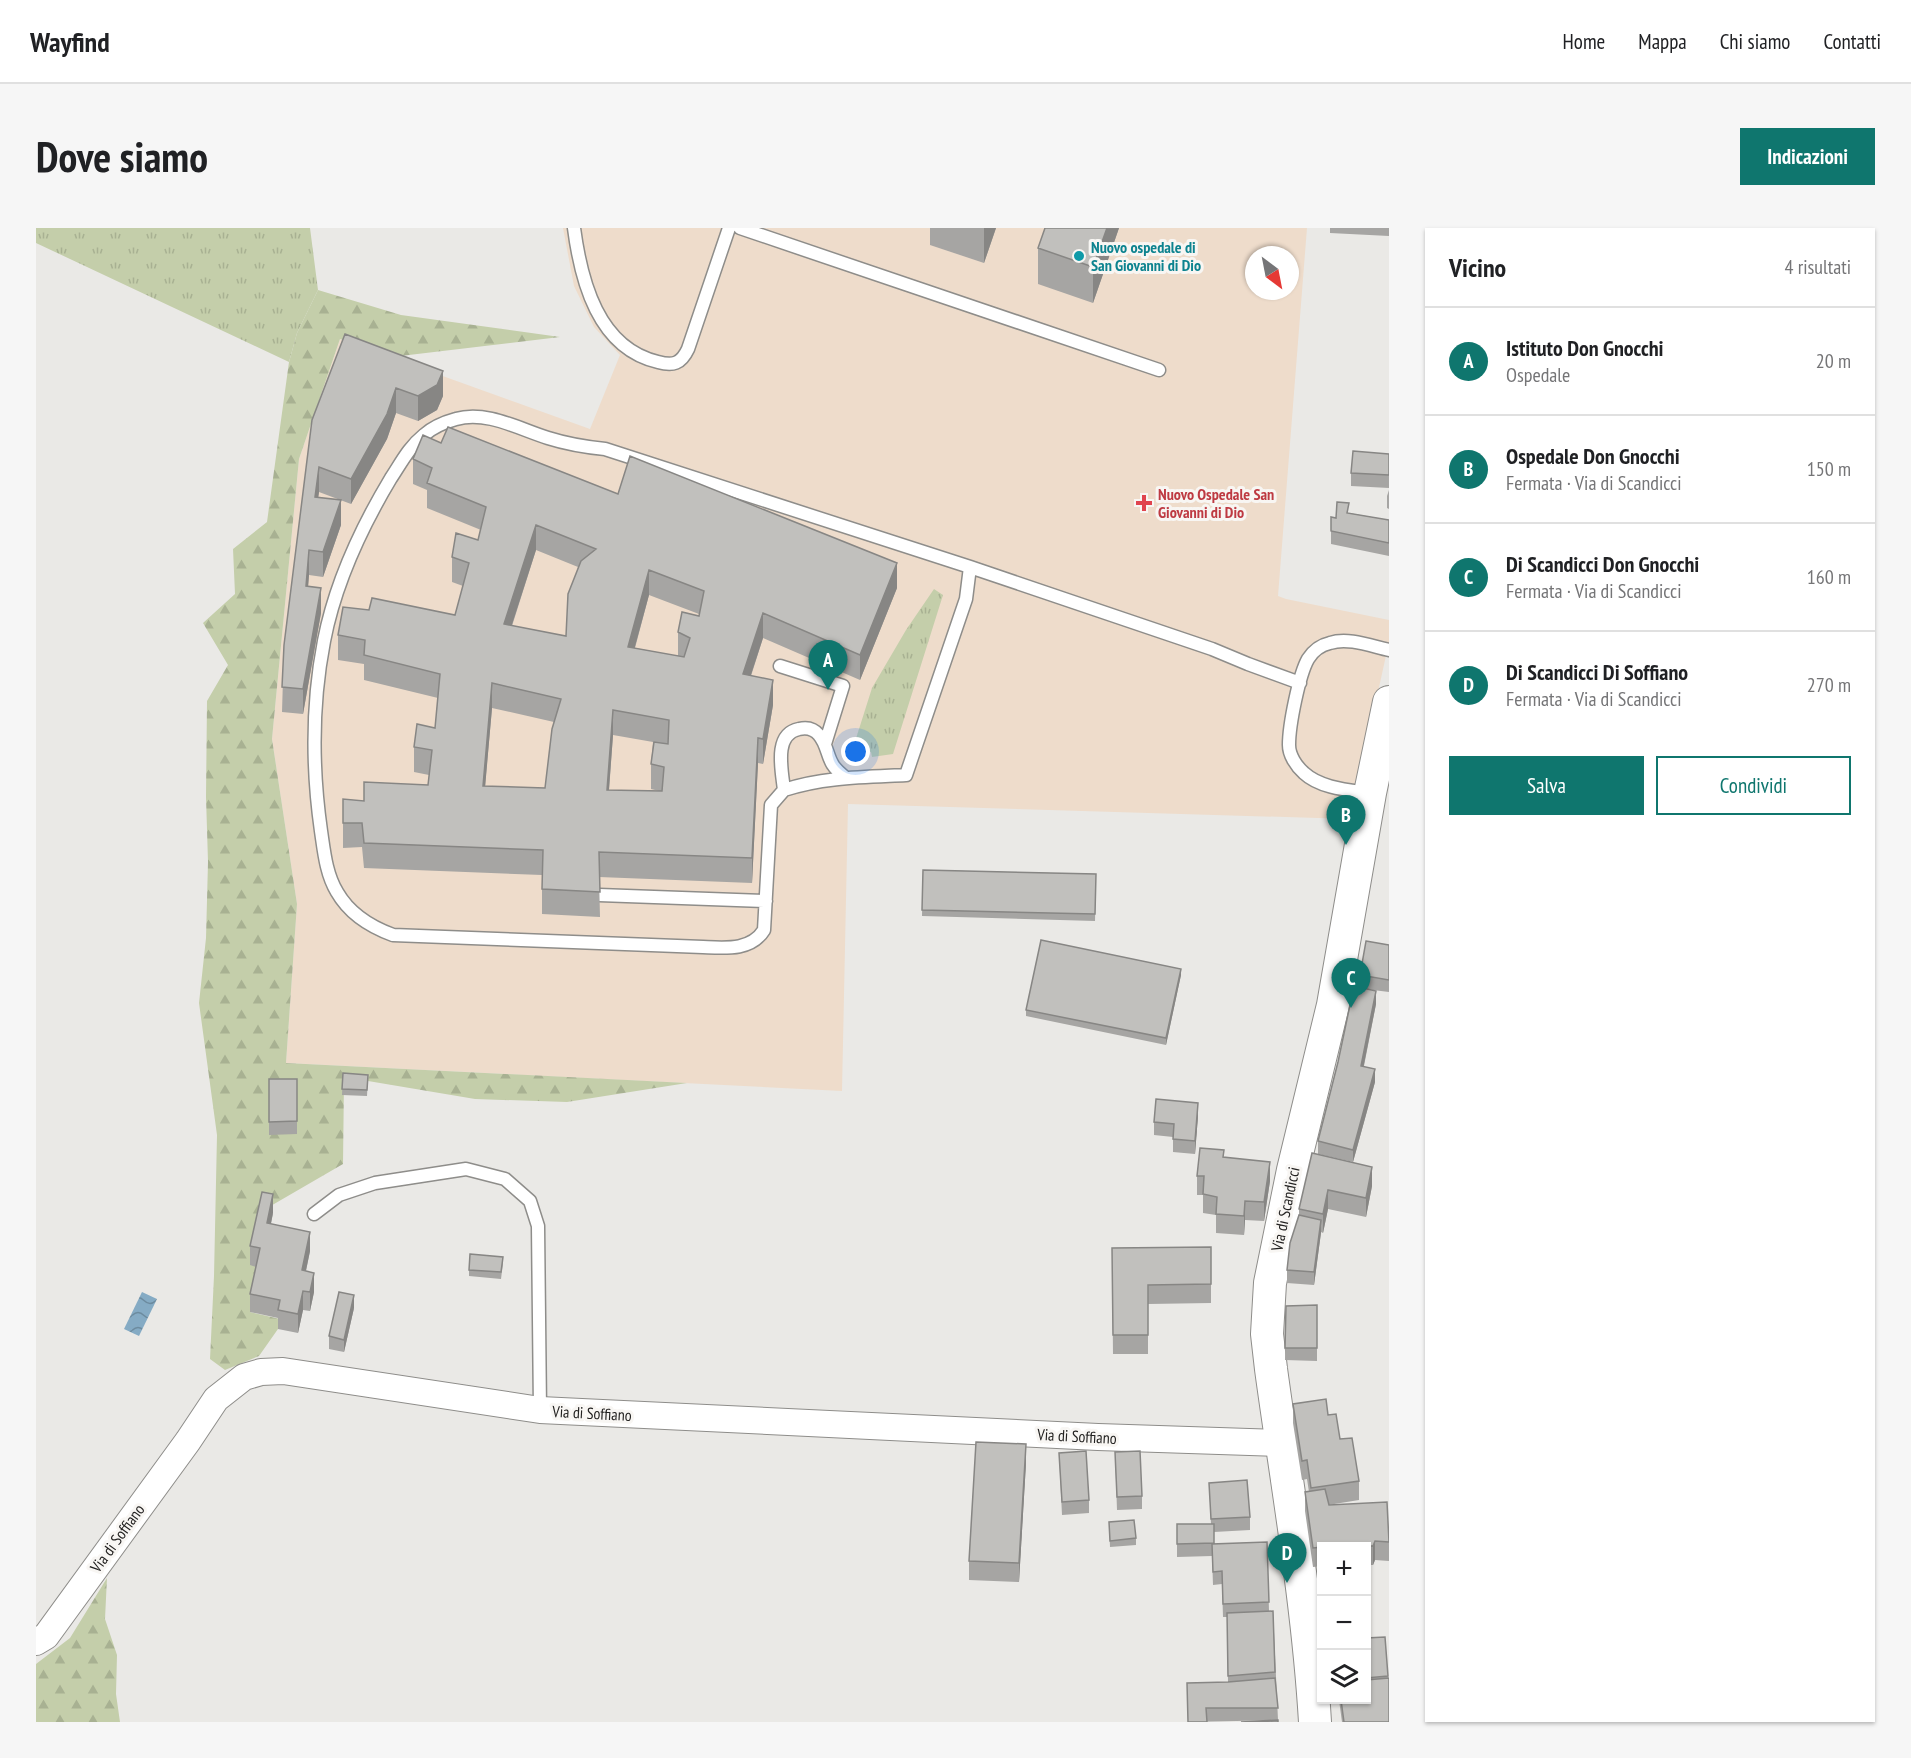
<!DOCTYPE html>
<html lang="it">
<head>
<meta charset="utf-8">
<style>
	:root { --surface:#fff; --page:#f6f6f6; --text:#202124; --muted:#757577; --line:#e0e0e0; --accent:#0f766e }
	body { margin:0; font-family:"PT Sans Narrow",sans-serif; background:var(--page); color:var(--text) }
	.controls { position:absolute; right:18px; bottom:18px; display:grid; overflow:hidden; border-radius:0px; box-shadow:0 2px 4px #0004 }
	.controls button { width:54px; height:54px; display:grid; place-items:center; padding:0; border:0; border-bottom:2px solid var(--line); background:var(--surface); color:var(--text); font:30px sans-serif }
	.compass { position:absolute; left:1209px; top:18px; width:54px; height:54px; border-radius:50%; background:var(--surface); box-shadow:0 2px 4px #0004; rotate:148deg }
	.you { position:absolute; left:820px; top:524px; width:21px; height:21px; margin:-15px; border:4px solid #fff; border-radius:50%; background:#1a73e8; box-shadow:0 0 0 9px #1a73e833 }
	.badge { display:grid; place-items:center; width:39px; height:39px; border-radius:50%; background:var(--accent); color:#fff; font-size:20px; font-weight:700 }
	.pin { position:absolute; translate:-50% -50px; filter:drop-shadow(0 2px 3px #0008) }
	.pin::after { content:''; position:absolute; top:32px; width:21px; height:18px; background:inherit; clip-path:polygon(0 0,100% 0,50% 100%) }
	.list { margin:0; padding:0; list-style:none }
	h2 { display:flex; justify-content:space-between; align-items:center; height:78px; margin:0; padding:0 24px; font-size:26px }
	h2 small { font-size:20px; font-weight:400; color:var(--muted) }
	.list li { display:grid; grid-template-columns:39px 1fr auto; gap:18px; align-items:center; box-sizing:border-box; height:108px; padding:0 24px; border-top:2px solid var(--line) }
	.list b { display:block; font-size:22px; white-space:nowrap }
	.list p { margin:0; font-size:20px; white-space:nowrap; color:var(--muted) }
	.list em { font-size:20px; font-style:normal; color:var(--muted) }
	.actions { display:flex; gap:12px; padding:18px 24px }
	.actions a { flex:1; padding:14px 0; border:2px solid var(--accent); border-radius:0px; text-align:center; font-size:21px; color:var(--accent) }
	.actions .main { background:var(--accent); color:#fff }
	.icon { flex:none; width:33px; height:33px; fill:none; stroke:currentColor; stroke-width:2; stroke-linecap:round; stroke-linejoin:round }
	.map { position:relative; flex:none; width:1353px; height:1494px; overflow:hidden; border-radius:0px }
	header { display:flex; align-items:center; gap:36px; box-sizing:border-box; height:84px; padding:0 30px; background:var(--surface); border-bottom:2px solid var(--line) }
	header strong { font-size:28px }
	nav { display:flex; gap:33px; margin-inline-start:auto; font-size:21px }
	.intro { display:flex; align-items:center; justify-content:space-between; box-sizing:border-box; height:144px; padding:0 36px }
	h1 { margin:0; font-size:42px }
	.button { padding:15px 27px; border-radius:0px; background:var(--accent); color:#fff; font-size:21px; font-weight:700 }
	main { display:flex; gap:36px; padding:0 36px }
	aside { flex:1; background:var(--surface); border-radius:0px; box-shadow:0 2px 4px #0004 }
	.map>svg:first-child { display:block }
	.medical { fill:#eedccb; fill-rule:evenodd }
	.grass { fill:url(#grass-tufts) }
	.forest { fill:url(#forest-firs) }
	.water { fill:url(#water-waves) }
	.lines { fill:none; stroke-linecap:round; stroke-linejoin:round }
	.service-casing { stroke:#8e8d8a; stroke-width:15 }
	.minor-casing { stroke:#8e8d8a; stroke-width:28 }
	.tertiary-casing { stroke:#8e8d8a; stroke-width:34 }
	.service { stroke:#fff; stroke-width:12 }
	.minor { stroke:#fff; stroke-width:26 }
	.tertiary { stroke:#fff; stroke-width:32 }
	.wall { fill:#a6a5a3; fill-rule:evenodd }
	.shaded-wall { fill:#878684 }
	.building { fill:#c1c0bd; stroke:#878684; stroke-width:1.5; fill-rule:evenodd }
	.culture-dot { fill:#0f9aa8; stroke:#f8f6f3; stroke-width:2 }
	.health-dot { fill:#e0444e; stroke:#f8f6f3; stroke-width:2 }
	.labels { text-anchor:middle; stroke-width:6; stroke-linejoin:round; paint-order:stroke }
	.culture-label { font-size:16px; font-weight:bold; fill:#0d838f; stroke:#f8f6f3; text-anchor:start }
	.health-label { font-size:16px; font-weight:bold; fill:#be3a42; stroke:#f8f6f3; text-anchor:start }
	.street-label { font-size:16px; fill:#232221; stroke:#f8f6f3 }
</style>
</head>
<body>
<header>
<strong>Wayfind</strong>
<nav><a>Home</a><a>Mappa</a><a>Chi siamo</a><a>Contatti</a></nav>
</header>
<div class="intro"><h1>Dove siamo</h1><a class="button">Indicazioni</a></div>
<main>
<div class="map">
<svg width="1353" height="1494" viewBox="0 0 1353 1494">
	<defs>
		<pattern id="grass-tufts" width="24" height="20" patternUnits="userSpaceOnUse" patternTransform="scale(1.5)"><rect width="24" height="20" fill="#c4ceaa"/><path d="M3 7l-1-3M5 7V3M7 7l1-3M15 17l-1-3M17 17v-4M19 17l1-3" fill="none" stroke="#a8b192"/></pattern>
		<pattern id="forest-firs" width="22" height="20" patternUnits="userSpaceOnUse" patternTransform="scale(1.5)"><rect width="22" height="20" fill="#c4ceaa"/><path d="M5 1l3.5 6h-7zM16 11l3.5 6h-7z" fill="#a8b192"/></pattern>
		<pattern id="water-waves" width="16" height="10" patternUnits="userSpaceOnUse" patternTransform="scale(1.5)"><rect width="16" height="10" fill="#85abc4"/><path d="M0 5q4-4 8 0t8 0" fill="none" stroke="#6c8b9f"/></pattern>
	</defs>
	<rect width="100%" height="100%" fill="#eae9e6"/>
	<!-- medical -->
	<path class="medical" d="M 527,0 L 1271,0 L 1242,368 L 1250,371 L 1353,392 L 1353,414 L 1314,591 L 812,576 L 806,863 L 250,835 L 261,676 L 236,511 L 263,231 L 304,111 L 554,201 L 584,127 L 558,99 L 538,58 ZM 1218,27 L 1254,27 L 1254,63 L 1218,63 Z"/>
	<!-- grass -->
	<path class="grass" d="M 0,0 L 274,0 L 282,62 L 261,105 L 253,134 L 0,15 Z
		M 898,361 L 907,367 L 857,526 L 836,529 L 835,524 L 817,520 L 836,460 L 870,402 Z"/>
	<!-- forest -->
	<path class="forest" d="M 282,62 L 365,87 L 524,109 L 356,129 L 304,111 L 263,231 L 236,511 L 261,676 L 250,835 L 651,855 L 531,874 L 439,871 L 332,853 L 308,852 L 307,936 L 226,983 L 224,1039 L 214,1084 L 244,1091 L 242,1101 L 223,1128 L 189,1142 L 174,1131 L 178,1048 L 181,907 L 163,775 L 170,710 L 172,634 L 170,569 L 171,473 L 192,437 L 167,395 L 199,366 L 197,321 L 231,294 L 253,134 L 261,105 Z
		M 71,1350 L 69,1391 L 81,1427 L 80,1466 L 84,1494 L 0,1494 L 0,1436 L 34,1410 Z"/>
	<!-- water -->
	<path class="water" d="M 106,1064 L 121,1071 L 103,1108 L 88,1101 Z"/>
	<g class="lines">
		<defs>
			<path id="service" d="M 538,0 C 545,53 562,120 622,134 C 637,138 645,136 652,121 L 693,0
				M 704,0 L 1123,142
				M 744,438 L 807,458 L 789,516
				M 810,550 C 805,546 800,542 797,537 C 791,528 791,516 783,507 C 778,501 771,499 763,501 C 737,506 746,543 748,562 C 787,549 829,549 870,547 L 930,371 L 934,339
				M 748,562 L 735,577 L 728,702 C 715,723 689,720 667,719 L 357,707 C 335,699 313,685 301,664 C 290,646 288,623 285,603 C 276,540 276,475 288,413 C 299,356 325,300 355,250 C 365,235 373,219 388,207 C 397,199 409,194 420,191 C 450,182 483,201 512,210 C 531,216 549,219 569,221 L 934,339 L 1176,421 L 1212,436 L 1264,455
				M 1333,565 C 1312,562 1284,560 1268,545 C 1260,538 1253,527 1253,517 C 1253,497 1263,447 1272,431 C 1277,423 1285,417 1294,415 C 1312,409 1335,418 1353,422
				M 563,667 L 730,673
				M 278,986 L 303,967 L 339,955 L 430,941 L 469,951 L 494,973 L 502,998 L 504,1182"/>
			<path id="minor" d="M 0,1414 L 10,1408 L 152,1213 L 180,1171 L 208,1149 L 225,1144 L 247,1143 L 504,1182 L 1062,1209 L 1246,1215"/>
			<path id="tertiary" d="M 1279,1494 C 1272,1376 1251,1258 1235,1141 L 1231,1106 L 1234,1055 L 1257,942 L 1297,777 L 1334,565 L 1353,474"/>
		</defs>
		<!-- service casing -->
		<use href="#service" class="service-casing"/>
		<!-- minor casing -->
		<use href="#minor" class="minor-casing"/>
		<!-- tertiary casing -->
		<use href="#tertiary" class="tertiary-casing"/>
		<!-- service -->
		<use href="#service" class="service"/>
		<!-- minor -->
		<use href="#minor" class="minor"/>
		<!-- tertiary -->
		<use href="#tertiary" class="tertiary"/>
	</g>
	<!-- wall -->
	<path class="wall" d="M 894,0 L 960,0 L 948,35 L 894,17 Z
		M 1009,0 L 1083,0 L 1057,75 L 1002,56 L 1002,20 Z
		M 1294,0 L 1353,0 L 1353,8 L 1294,5 Z
		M 309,106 L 407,168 L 401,182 L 382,193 L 360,185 L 351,211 L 315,276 L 283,264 L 282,269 L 305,297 L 287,349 L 273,347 L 272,359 L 285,385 L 267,486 L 246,484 L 248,417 Z
		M 405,215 L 582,266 L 861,360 L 824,452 L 727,410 L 715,448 L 737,477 L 727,536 L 722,535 L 716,655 L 563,649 L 564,689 L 506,686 L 506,647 L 328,640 L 326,619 L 307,620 L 307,571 L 328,573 L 392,557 L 393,547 L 378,544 L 378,519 L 399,500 L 402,470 L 328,452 L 328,436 L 302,432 L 302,407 L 333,382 L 419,387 L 427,358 L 416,354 L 416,329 L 442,312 L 445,302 L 391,280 L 391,262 L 377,256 L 377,231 ZM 500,322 L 542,339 L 530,408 L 476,398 ZM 613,367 L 663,386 L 663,388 L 642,404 L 642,428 L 599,420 ZM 456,480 L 518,494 L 509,560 L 449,558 ZM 577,507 L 617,514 L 615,536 L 615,561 L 623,563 L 573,563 Z
		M 1353,226 L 1353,260 L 1315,258 L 1315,245 Z
		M 1353,262 L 1353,281 L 1351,280 L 1351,268 Z
		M 1313,285 L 1353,292 L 1353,328 L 1295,316 L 1295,289 L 1300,290 Z
		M 887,642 L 1060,646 L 1059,693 L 886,688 Z
		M 1353,717 L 1353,764 L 1329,761 L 1340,776 L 1328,838 L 1339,854 L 1317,934 L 1282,926 L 1282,913 L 1302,834 L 1324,760 L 1324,747 Z
		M 1145,747 L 1130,817 L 990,788 L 990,782 Z
		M 307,845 L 332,847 L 331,868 L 306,867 Z
		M 233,851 L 261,851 L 261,906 L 233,907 Z
		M 1162,888 L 1159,926 L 1137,924 L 1137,909 L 1118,907 L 1118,894 Z
		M 1276,925 L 1336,958 L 1330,989 L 1292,981 L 1287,1005 L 1285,1004 L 1278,1057 L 1251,1055 L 1251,1042 L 1263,987 L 1263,981 Z
		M 1188,929 L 1234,953 L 1228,993 L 1209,992 L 1208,1007 L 1180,1005 L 1180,987 L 1167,985 L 1167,967 L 1161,967 L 1161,948 Z
		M 237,985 L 235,996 L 274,1023 L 270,1043 L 278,1064 L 274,1083 L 267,1082 L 262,1105 L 242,1101 L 242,1090 L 214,1084 L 214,1066 L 220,1039 L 214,1037 L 214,1018 Z
		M 1175,1019 L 1175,1075 L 1112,1076 L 1112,1126 L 1077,1126 L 1076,1020 Z
		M 467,1035 L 465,1051 L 433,1048 L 433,1042 Z
		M 1281,1077 L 1281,1133 L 1249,1132 L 1250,1078 Z
		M 318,1080 L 308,1124 L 293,1121 L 293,1108 Z
		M 1257,1176 L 1292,1187 L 1323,1253 L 1323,1272 L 1292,1277 L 1293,1277 L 1353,1314 L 1353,1333 L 1339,1332 L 1337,1337 L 1330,1337 L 1330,1318 L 1286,1318 L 1286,1338 L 1277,1339 L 1269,1283 L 1269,1264 L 1273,1264 L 1271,1251 L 1266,1252 L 1257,1195 Z
		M 1079,1224 L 1106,1268 L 1106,1281 L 1081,1282 Z
		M 1023,1225 L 1053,1272 L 1053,1285 L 1026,1287 Z
		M 990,1235 L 983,1354 L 933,1352 L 933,1333 Z
		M 1173,1255 L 1214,1289 L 1214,1302 L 1178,1304 L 1178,1316 L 1231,1314 L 1233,1383 L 1237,1383 L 1242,1492 L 1152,1494 L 1192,1454 L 1191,1389 L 1187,1389 L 1186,1356 L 1177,1357 L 1176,1328 L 1141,1329 L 1141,1296 L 1175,1296 Z
		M 1073,1294 L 1100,1310 L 1100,1317 L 1074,1319 Z
		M 1349,1409 L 1352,1450 L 1353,1494 L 1306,1494 L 1303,1472 L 1330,1472 L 1330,1410 Z"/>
	<!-- shaded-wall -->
	<path class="shaded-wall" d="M 948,0 L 960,0 L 948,35 Z
		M 1071,0 L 1083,0 L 1057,75 L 1057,39 Z
		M 407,143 L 407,168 L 401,182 L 382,193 L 382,168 Z
		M 360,160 L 360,185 L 351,211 L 315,276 L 315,251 Z
		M 283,239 L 283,264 L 279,294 L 279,269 Z
		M 305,272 L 305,297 L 287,349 L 287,324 Z
		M 500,297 L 500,322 L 468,421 L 468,396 Z
		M 273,322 L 273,347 L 270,383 L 270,358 Z
		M 861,335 L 861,360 L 824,452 L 824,427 Z
		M 613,342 L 613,367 L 592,444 L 592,419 Z
		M 285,360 L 285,385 L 267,486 L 267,461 Z
		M 727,385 L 727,410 L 707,471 L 707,446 Z
		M 737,452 L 737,477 L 727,536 L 727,511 Z
		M 456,455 L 456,480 L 447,583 L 447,558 Z
		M 577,482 L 577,507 L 571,587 L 571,562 Z
		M 722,510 L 722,535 L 716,655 L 716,630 Z
		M 1145,741 L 1145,747 L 1130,817 L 1130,810 Z
		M 1340,763 L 1340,776 L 1325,851 L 1325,838 Z
		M 1339,841 L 1339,854 L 1317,934 L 1317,922 Z
		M 1162,875 L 1162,888 L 1159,926 L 1159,913 Z
		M 1234,934 L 1234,953 L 1228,993 L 1228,974 Z
		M 1336,939 L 1336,958 L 1330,989 L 1330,970 Z
		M 1292,962 L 1292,981 L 1287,1005 L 1287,986 Z
		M 237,966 L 237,985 L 231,1014 L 231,995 Z
		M 1209,973 L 1209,992 L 1208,1007 L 1208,988 Z
		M 1285,992 L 1285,1005 L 1278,1057 L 1278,1044 Z
		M 274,1004 L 274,1023 L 266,1061 L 266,1042 Z
		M 278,1045 L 278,1064 L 274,1083 L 274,1064 Z
		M 267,1063 L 267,1082 L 262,1105 L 262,1086 Z
		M 318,1067 L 318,1080 L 308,1124 L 308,1112 Z
		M 990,1216 L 990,1235 L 983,1354 L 983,1335 Z
		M 1339,1313 L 1339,1332 L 1337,1337 L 1337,1318 Z"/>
	<!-- building -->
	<path class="building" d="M 1009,0 L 1071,0 L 1057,39 L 1002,20 Z
		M 309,106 L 407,143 L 401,157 L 382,168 L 360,160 L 351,186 L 315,251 L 283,239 L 279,269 L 305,272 L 287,324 L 273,322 L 270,358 L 285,360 L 267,461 L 246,459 L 248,417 L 276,192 Z
		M 412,199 L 582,266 L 594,228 L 861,335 L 824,427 L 727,385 L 707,446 L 737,452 L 727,511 L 722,510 L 716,630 L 563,624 L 564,664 L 506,661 L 507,622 L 328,615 L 326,595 L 307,595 L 307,571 L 328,573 L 328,554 L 392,557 L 396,522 L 378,519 L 381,496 L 399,500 L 404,446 L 328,427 L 329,412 L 302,407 L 307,379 L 333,382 L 336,370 L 419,387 L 433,335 L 416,329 L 420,305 L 442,312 L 450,279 L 391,255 L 396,240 L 377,231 L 387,207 L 405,215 ZM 500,297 L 560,321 L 545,333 L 532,366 L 530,408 L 468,396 ZM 613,342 L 668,363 L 663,388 L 646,384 L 642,404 L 654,410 L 648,429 L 592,419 ZM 456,455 L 525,471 L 516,501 L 509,560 L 447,558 ZM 577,482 L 633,492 L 632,516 L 618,514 L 615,536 L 628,539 L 626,563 L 571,562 Z
		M 1317,223 L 1353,226 L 1353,247 L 1315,245 Z
		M 1301,274 L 1313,275 L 1311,285 L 1353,292 L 1353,315 L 1295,303 L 1295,289 L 1300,290 Z
		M 887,642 L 1060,646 L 1059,686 L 886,682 Z
		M 1005,712 L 1145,741 L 1130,810 L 990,782 Z
		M 1330,713 L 1353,717 L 1353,752 L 1324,747 Z
		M 1318,758 L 1340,763 L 1325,838 L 1339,841 L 1317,922 L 1282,913 L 1302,834 Z
		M 307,845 L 332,847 L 331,862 L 306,861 Z
		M 233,851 L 261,851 L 261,893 L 233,894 Z
		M 1120,871 L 1162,875 L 1159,913 L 1137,911 L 1138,896 L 1118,894 Z
		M 1164,920 L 1188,922 L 1187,929 L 1234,934 L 1228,974 L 1209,973 L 1208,988 L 1180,986 L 1181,969 L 1167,966 L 1168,948 L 1161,948 Z
		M 1276,925 L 1336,939 L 1330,970 L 1292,962 L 1287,986 L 1263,981 Z
		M 226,964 L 237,966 L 231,995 L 274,1004 L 266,1042 L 278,1045 L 274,1064 L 267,1063 L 262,1086 L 242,1082 L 244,1072 L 214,1066 L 224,1020 L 214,1018 Z
		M 1263,987 L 1285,992 L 1278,1044 L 1251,1042 L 1254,1015 Z
		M 1175,1019 L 1175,1056 L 1112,1057 L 1112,1107 L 1077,1107 L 1076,1020 Z
		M 434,1026 L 467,1029 L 465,1044 L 433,1042 Z
		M 303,1064 L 318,1067 L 308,1112 L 293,1108 Z
		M 1281,1077 L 1281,1120 L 1249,1120 L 1250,1078 Z
		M 1290,1171 L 1292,1187 L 1300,1186 L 1304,1211 L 1316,1210 L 1323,1253 L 1275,1260 L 1271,1232 L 1266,1233 L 1257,1176 Z
		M 940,1214 L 990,1216 L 983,1335 L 933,1333 Z
		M 1050,1223 L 1053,1272 L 1026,1274 L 1023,1225 Z
		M 1104,1223 L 1106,1268 L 1081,1269 L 1079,1224 Z
		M 1211,1252 L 1214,1289 L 1175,1291 L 1173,1255 Z
		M 1289,1261 L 1293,1277 L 1351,1274 L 1353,1314 L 1339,1313 L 1337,1318 L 1286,1318 L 1286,1319 L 1277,1320 L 1269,1264 Z
		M 1098,1292 L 1100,1310 L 1074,1313 L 1073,1294 Z
		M 1141,1296 L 1178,1296 L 1178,1315 L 1141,1316 Z
		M 1231,1314 L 1233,1374 L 1187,1376 L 1186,1343 L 1177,1344 L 1176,1316 Z
		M 1237,1383 L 1239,1444 L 1192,1448 L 1191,1385 Z
		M 1349,1409 L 1352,1448 L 1330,1450 L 1330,1410 Z
		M 1239,1450 L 1242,1480 L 1170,1480 L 1171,1494 L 1152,1494 L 1151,1455 L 1192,1454 Z
		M 1353,1450 L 1353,1494 L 1308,1494 L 1305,1472 L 1330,1472 L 1330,1452 Z
		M 1242,1492 L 1242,1494 L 1205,1494 Z"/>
	<!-- markers -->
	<circle class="culture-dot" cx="1043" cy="28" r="6"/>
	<path class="health-dot" d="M1105 266h6v6h6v6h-6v6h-6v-6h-6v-6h6z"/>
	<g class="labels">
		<!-- culture labels -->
		<g class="culture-label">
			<text x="1055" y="25">Nuovo ospedale di<tspan x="1055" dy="18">San Giovanni di Dio</tspan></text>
		</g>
		<!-- health labels -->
		<g class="health-label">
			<text x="1122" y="272">Nuovo Ospedale San<tspan x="1122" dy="18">Giovanni di Dio</tspan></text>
		</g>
		<!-- street labels -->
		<g class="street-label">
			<text transform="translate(1249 981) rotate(-78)" y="6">Via di Scandicci</text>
			<text transform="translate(556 1185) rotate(3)" y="6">Via di Soffiano</text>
			<text transform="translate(1041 1208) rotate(3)" y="6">Via di Soffiano</text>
			<text transform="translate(81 1310) rotate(-54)" y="6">Via di Soffiano</text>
		</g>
	</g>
</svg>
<div class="controls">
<button>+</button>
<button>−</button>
<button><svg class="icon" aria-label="layers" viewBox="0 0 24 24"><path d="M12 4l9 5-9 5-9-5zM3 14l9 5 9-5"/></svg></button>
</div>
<svg class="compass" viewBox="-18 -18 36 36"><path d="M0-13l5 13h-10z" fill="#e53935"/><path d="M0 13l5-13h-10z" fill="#757577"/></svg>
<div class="you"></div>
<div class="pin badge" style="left:792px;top:462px">A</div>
<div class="pin badge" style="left:1310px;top:617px">B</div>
<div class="pin badge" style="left:1315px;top:780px">C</div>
<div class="pin badge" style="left:1251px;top:1355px">D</div>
</div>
<aside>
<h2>Vicino<small>4 risultati</small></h2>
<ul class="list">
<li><span class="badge">A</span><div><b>Istituto Don Gnocchi</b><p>Ospedale</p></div><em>20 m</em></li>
<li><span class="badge">B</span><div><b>Ospedale Don Gnocchi</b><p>Fermata · Via di Scandicci</p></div><em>150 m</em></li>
<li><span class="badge">C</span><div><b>Di Scandicci Don Gnocchi</b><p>Fermata · Via di Scandicci</p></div><em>160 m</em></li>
<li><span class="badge">D</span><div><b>Di Scandicci Di Soffiano</b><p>Fermata · Via di Scandicci</p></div><em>270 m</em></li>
</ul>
<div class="actions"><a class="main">Salva</a><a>Condividi</a></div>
</aside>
</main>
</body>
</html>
